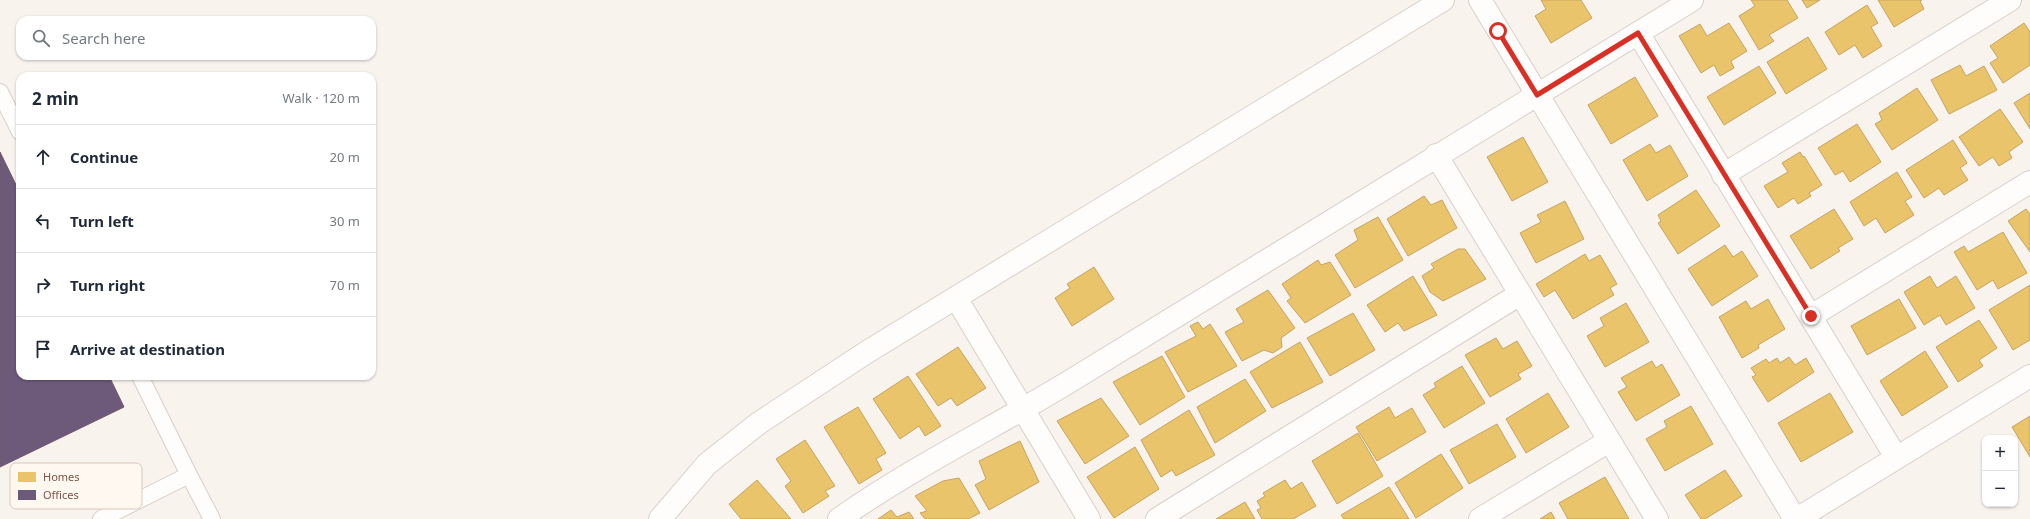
<!DOCTYPE html>
<html lang="en">
<head>
<meta charset="utf-8">
<style>
	:root { --surface:#fff; --page:#f6f6f7; --text:#1f2937; --muted:#747a83; --line:#e0e1e3 }
	body { margin:0; font-family:"Noto Sans",sans-serif; background:var(--page); color:var(--text) }
	.controls { position:absolute; right:12px; bottom:12px; display:grid; overflow:hidden; border-radius:8px; box-shadow:0 1px 3px #0004 }
	.controls button { width:36px; height:36px; display:grid; place-items:center; padding:0; border:0; border-bottom:1px solid var(--line); background:var(--surface); color:var(--text); font:20px sans-serif }
	.stop { position:absolute; width:12px; height:12px; margin:-9px; border:3px solid #d93025; border-radius:50%; background:#fff }
	.stop.end { background:#d93025; border-color:#fff; box-shadow:0 1px 4px #0008 }
	.list { margin:0; padding:0; list-style:none }
	h2 { display:flex; justify-content:space-between; align-items:center; height:52px; margin:0; padding:0 16px; font-size:17px }
	h2 small { font-size:13px; font-weight:400; color:var(--muted) }
	.list li { display:grid; grid-template-columns:26px 1fr auto; gap:12px; align-items:center; box-sizing:border-box; height:64px; padding:0 16px; border-top:1px solid var(--line) }
	.list b { display:block; font-size:15px; white-space:nowrap }
	.list em { font-size:13px; font-style:normal; color:var(--muted) }
	.icon { flex:none; width:22px; height:22px; fill:none; stroke:currentColor; stroke-width:2; stroke-linecap:round; stroke-linejoin:round }
	.map { position:relative; flex:none; width:2030px; height:519px; overflow:hidden }
	.search { position:absolute; background:var(--surface); box-shadow:0 1px 3px #0004; left:16px; top:16px; width:360px; height:44px; display:flex; align-items:center; gap:10px; box-sizing:border-box; padding:0 14px; border-radius:12px; color:var(--muted); font-size:15px }
	.panel { position:absolute; background:var(--surface); box-shadow:0 1px 3px #0004; left:16px; top:72px; width:360px; height:308px; border-radius:12px }
	.map>svg:first-child { display:block }
	.homes { fill:#e9c46a; stroke:#c8a360 }
	.offices { fill:#6d597a; stroke:#72586b }
	.lines { fill:none; stroke-linecap:round; stroke-linejoin:round }
	.lane-casing { stroke:#d8cec9; stroke-width:18 }
	.street-casing { stroke:#d8cec9; stroke-width:24 }
	.secondary-casing { stroke:#d9cfc9; stroke-width:24 }
	.lane { stroke:#fefdfc; stroke-width:16 }
	.street { stroke:#fefdfc; stroke-width:22 }
	.secondary { stroke:#fefdfc; stroke-width:22 }
	.route { stroke:#d93025; stroke-width:5 }
	.key { fill:#fff8f1; stroke:#d8c7bf; stroke-width:1 }
	.key-label { font-size:11px; fill:#7c5549 }
</style>
</head>
<body>
<div class="map">
<svg width="2030" height="519" viewBox="0 0 2030 519">
	<rect width="100%" height="100%" fill="#f9f3ee"/>
	<!-- homes -->
	<path class="homes" d="M 1541,0 L 1581,0 L 1592,18 L 1551,43 L 1535,16 L 1546,9 Z
		M 1751,0 L 1787,0 L 1798,18 L 1769,35 L 1774,41 L 1759,50 L 1739,16 L 1755,6 Z
		M 1802,0 L 1820,0 L 1807,8 Z
		M 1878,0 L 1922,0 L 1920,1 L 1924,9 L 1894,27 Z
		M 1867,5 L 1878,23 L 1871,27 L 1882,46 L 1863,58 L 1855,45 L 1839,55 L 1825,32 Z
		M 1729,23 L 1747,51 L 1731,61 L 1734,68 L 1720,76 L 1714,65 L 1701,73 L 1679,36 L 1700,24 L 1707,36 Z
		M 2024,23 L 2030,32 L 2030,65 L 2003,83 L 1990,63 L 1998,58 L 1990,46 Z
		M 1808,37 L 1827,69 L 1786,94 L 1767,62 Z
		M 1960,65 L 1966,76 L 1984,66 L 1997,90 L 1949,114 L 1931,80 Z
		M 1759,66 L 1776,93 L 1724,125 L 1707,97 Z
		M 1635,77 L 1658,116 L 1611,144 L 1588,105 Z
		M 1917,88 L 1938,120 L 1892,150 L 1875,124 L 1882,120 L 1879,113 Z
		M 2030,93 L 2030,129 L 2014,103 Z
		M 2000,109 L 2023,142 L 2009,152 L 2012,158 L 1999,166 L 1993,157 L 1979,166 L 1959,137 Z
		M 1857,124 L 1881,162 L 1850,182 L 1843,171 L 1835,175 L 1818,148 Z
		M 1523,137 L 1548,182 L 1512,201 L 1487,157 Z
		M 1953,140 L 1967,163 L 1960,168 L 1968,180 L 1944,195 L 1939,188 L 1924,198 L 1906,170 Z
		M 1650,144 L 1656,153 L 1670,145 L 1688,176 L 1647,201 L 1623,160 Z
		M 1800,152 L 1803,157 L 1804,156 L 1822,185 L 1809,193 L 1811,196 L 1798,204 L 1794,198 L 1778,208 L 1764,186 L 1788,172 L 1782,163 Z
		M 1897,172 L 1912,197 L 1905,201 L 1914,215 L 1885,233 L 1876,218 L 1864,226 L 1850,202 Z
		M 1696,190 L 1720,226 L 1678,254 L 1658,223 L 1661,221 L 1658,215 Z
		M 1424,196 L 1431,205 L 1442,200 L 1457,228 L 1408,256 L 1387,219 Z
		M 1565,201 L 1584,239 L 1536,263 L 1520,233 L 1541,222 L 1537,215 Z
		M 1834,209 L 1853,239 L 1838,248 L 1840,251 L 1811,269 L 1790,236 Z
		M 2026,209 L 2030,214 L 2030,252 L 2008,221 Z
		M 1378,217 L 1403,260 L 1355,288 L 1335,255 L 1358,240 L 1354,230 Z
		M 2003,232 L 2027,273 L 1998,289 L 1993,280 L 1977,290 L 1954,252 L 1964,246 L 1968,252 Z
		M 1725,245 L 1733,257 L 1742,251 L 1758,276 L 1712,306 L 1688,269 Z
		M 1458,249 L 1465,249 L 1486,279 L 1443,301 L 1430,292 L 1422,276 L 1434,268 L 1431,264 Z
		M 1585,254 L 1589,261 L 1600,255 L 1617,284 L 1610,288 L 1614,295 L 1573,319 L 1555,290 L 1544,297 L 1536,284 Z
		M 1318,260 L 1321,265 L 1330,262 L 1351,295 L 1305,323 L 1287,301 L 1291,298 L 1282,284 Z
		M 1094,267 L 1114,299 L 1072,326 L 1055,298 L 1070,288 L 1067,284 Z
		M 1413,276 L 1437,315 L 1404,331 L 1398,323 L 1385,332 L 1367,305 Z
		M 1930,276 L 1937,288 L 1956,276 L 1975,308 L 1946,325 L 1940,315 L 1924,325 L 1904,292 Z
		M 2030,285 L 2030,340 L 2013,350 L 1989,310 Z
		M 1268,290 L 1295,328 L 1281,338 L 1282,347 L 1273,353 L 1264,350 L 1242,361 L 1225,332 L 1244,322 L 1236,309 Z
		M 1768,299 L 1785,329 L 1758,345 L 1759,348 L 1742,358 L 1719,317 L 1746,301 L 1751,309 Z
		M 1899,299 L 1916,328 L 1867,355 L 1851,326 Z
		M 1626,303 L 1649,342 L 1605,367 L 1587,336 L 1604,326 L 1600,318 Z
		M 1353,313 L 1375,350 L 1330,376 L 1307,338 Z
		M 1979,320 L 1997,348 L 1979,360 L 1983,366 L 1958,382 L 1936,347 Z
		M 1198,322 L 1203,329 L 1210,324 L 1237,366 L 1188,392 L 1165,352 L 1196,336 L 1190,326 Z
		M 1496,338 L 1503,349 L 1517,341 L 1532,366 L 1518,374 L 1521,379 L 1490,397 L 1465,355 Z
		M 1300,342 L 1323,382 L 1272,408 L 1250,372 Z
		M 958,347 L 986,388 L 957,406 L 951,398 L 938,406 L 916,374 Z
		M 1925,351 L 1948,387 L 1902,416 L 1880,381 Z
		M 1162,356 L 1185,397 L 1140,425 L 1113,382 Z
		M 1789,357 L 1795,365 L 1806,358 L 1814,372 L 1768,402 L 1752,377 L 1756,375 L 1751,368 L 1766,359 L 1769,363 L 1777,358 L 1780,363 Z
		M 1652,361 L 1656,368 L 1662,364 L 1680,395 L 1636,421 L 1618,392 L 1627,387 L 1621,378 Z
		M 1462,366 L 1485,403 L 1444,428 L 1423,395 L 1436,387 L 1434,383 Z
		M 908,376 L 941,426 L 925,436 L 919,426 L 900,439 L 873,399 Z
		M 1245,379 L 1266,411 L 1215,443 L 1197,407 Z
		M 1548,393 L 1569,427 L 1526,453 L 1506,419 Z
		M 1830,393 L 1853,432 L 1801,462 L 1778,423 Z
		M 1101,398 L 1129,436 L 1085,464 L 1057,421 Z
		M 1691,406 L 1713,444 L 1665,471 L 1646,439 L 1667,427 L 1664,421 Z
		M 858,407 L 886,453 L 876,459 L 882,470 L 859,484 L 824,427 Z
		M 1389,407 L 1395,418 L 1412,408 L 1426,432 L 1377,461 L 1356,427 Z
		M 1189,410 L 1215,455 L 1176,476 L 1172,470 L 1161,477 L 1141,440 Z
		M 2030,416 L 2030,457 L 2012,427 Z
		M 1497,424 L 1516,457 L 1469,484 L 1450,450 Z
		M 1358,433 L 1383,476 L 1337,504 L 1312,461 Z
		M 805,440 L 835,486 L 825,491 L 829,496 L 803,513 L 785,486 L 791,481 L 776,459 Z
		M 1020,441 L 1039,482 L 989,510 L 975,485 L 986,479 L 979,461 Z
		M 1135,447 L 1159,489 L 1114,518 L 1087,477 Z
		M 1441,454 L 1463,488 L 1416,518 L 1395,483 Z
		M 1725,470 L 1742,496 L 1705,519 L 1701,519 L 1685,495 Z
		M 1605,477 L 1629,519 L 1568,519 L 1559,503 Z
		M 959,478 L 980,513 L 968,519 L 925,519 L 920,513 L 927,511 L 915,496 L 943,481 Z
		M 757,480 L 791,519 L 741,519 L 729,504 Z
		M 1285,480 L 1291,489 L 1302,482 L 1316,506 L 1293,519 L 1262,519 L 1257,510 L 1261,508 L 1257,501 L 1265,496 L 1263,493 Z
		M 1389,487 L 1409,519 L 1344,519 L 1341,515 Z
		M 1245,502 L 1255,519 L 1216,519 Z
		M 891,510 L 897,517 L 909,512 L 914,519 L 878,519 Z
		M 1551,512 L 1555,519 L 1540,519 Z"/>
	<!-- offices -->
	<path class="offices" d="M 0,152 L 20,193 L 20,376 L 109,376 L 124,407 L 0,467 Z"/>
	<g class="lines">
		<defs>
			<path id="lane" d="M 0,92 L 20,132
				M 189,475 L 212,519
				M 101,519 L 189,475 L 140,376"/>
			<path id="street" d="M 1638,33 L 1896,457
				M 1436,155 L 1657,519
				M 1723,175 L 2010,0
				M 956,298 L 1089,519
				M 1811,316 L 2030,182
				M 839,519 C 913,467 995,427 1072,380 C 1278,253 1485,127 1692,0
				M 1157,519 L 1520,294
				M 1480,519 L 1609,441
				M 1797,519 L 2030,376"/>
			<path id="secondary" d="M 1480,0 L 1795,519
				M 660,519 L 707,464 L 759,423 L 867,352 L 1443,0"/>
		</defs>
		<!-- lane casing -->
		<use href="#lane" class="lane-casing"/>
		<!-- street casing -->
		<use href="#street" class="street-casing"/>
		<!-- secondary casing -->
		<use href="#secondary" class="secondary-casing"/>
		<!-- lane -->
		<use href="#lane" class="lane"/>
		<!-- street -->
		<use href="#street" class="street"/>
		<!-- secondary -->
		<use href="#secondary" class="secondary"/>
	</g>
	<g class="lines">
		<!-- route -->
		<path class="route" d="M 1498,31 L 1537,95 L 1638,33 L 1811,316"/>
	</g>
	<!-- legend -->
	<rect x="10" y="463" width="132" height="46" rx="6" class="key"/>
	<rect x="18" y="472" width="18" height="10" fill="#e9c46a"/>
	<rect x="18" y="490" width="18" height="10" fill="#6d597a"/>
	<g class="key-label">
		<text x="43" y="481">Homes</text>
		<text x="43" y="499">Offices</text>
	</g>
</svg>
<div class="controls">
<button>+</button>
<button>−</button>
</div>
<div class="stop" style="left:1498px;top:31px"></div>
<div class="stop end" style="left:1811px;top:316px"></div>
<div class="search"><svg class="icon" aria-label="search" viewBox="0 0 24 24"><circle cx="10" cy="10" r="6"/><path d="M15 15l6 6"/></svg>Search here</div>
<section class="panel">
<h2>2 min<small>Walk · 120 m</small></h2>
<ul class="list">
<li><svg class="icon" aria-label="ahead" viewBox="0 0 24 24"><path d="M12 20V5M6 11l6-6 6 6"/></svg><div><b>Continue</b></div><em>20 m</em></li>
<li><svg class="icon" aria-label="left" viewBox="0 0 24 24"><path d="M17 20v-9H6M10 6l-5 5 5 5"/></svg><div><b>Turn left</b></div><em>30 m</em></li>
<li><svg class="icon" aria-label="right" viewBox="0 0 24 24"><path d="M7 20v-9h11M14 6l5 5-5 5"/></svg><div><b>Turn right</b></div><em>70 m</em></li>
<li><svg class="icon" aria-label="arrive" viewBox="0 0 24 24"><path d="M6 21V4h12l-3 4 3 4H6"/></svg><div><b>Arrive at destination</b></div></li>
</ul>
</section>
</div>
</body>
</html>
